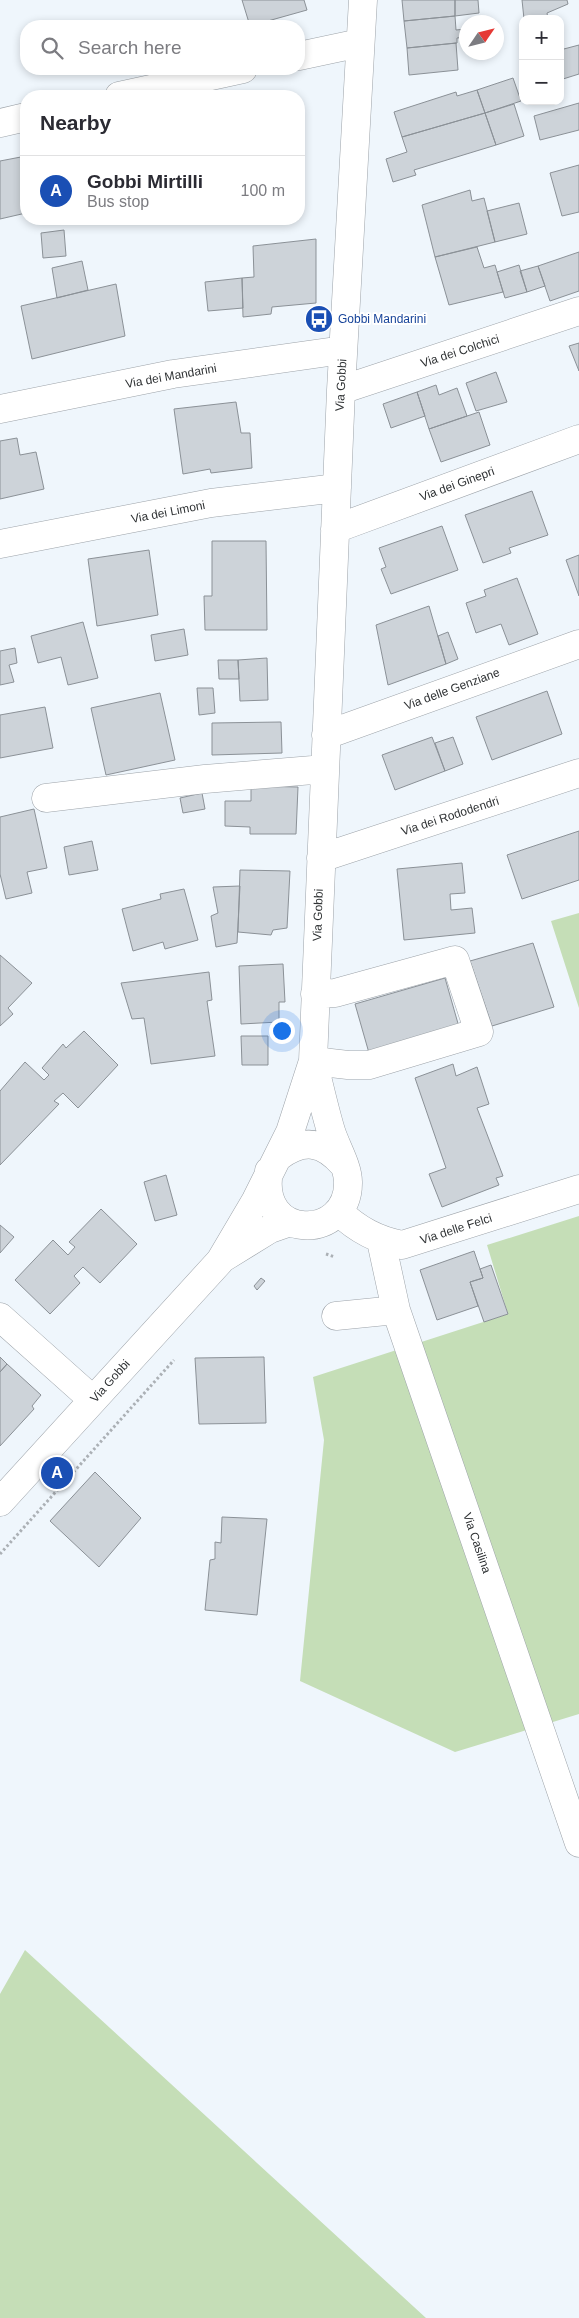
<!DOCTYPE html>
<html lang="en">
<head>
<meta charset="utf-8">
<style>
	:root { --surface:#fff; --page:#f2f2f3; --text:#2b2b33; --muted:#7c7c81; --line:#e1e1e2; --accent:#0b8043 }
	body { margin:0; font-family:Arial,sans-serif; background:var(--page); color:var(--text) }
	.controls { position:absolute; right:15px; top:15px; display:grid; overflow:hidden; border-radius:10px; box-shadow:0 2px 8px #0003 }
	.controls button { width:45px; height:45px; display:grid; place-items:center; padding:0; border:0; border-bottom:1px solid var(--line); background:var(--surface); color:var(--text); font:25px sans-serif }
	.compass { position:absolute; left:459px; top:15px; width:45px; height:45px; border-radius:50%; background:var(--surface); box-shadow:0 2px 8px #0003; rotate:55deg }
	.you { position:absolute; left:281px; top:1030px; width:18px; height:18px; margin:-12px; border:4px solid #fff; border-radius:50%; background:#1a73e8; box-shadow:0 0 0 8px #1a73e833 }
	.badge { display:grid; place-items:center; width:32px; height:32px; border-radius:50%; background:var(--accent); color:#fff; font-size:16px; font-weight:700 }
	.pin { position:absolute; translate:-50% -50%; border:2px solid #fff; box-shadow:0 1px 5px #0006 }
	.list { margin:0; padding:0; list-style:none }
	h2 { display:flex; justify-content:space-between; align-items:center; height:65px; margin:0; padding:0 20px; font-size:21px }
	h2 small { font-size:16px; font-weight:400; color:var(--muted) }
	.list li { display:grid; grid-template-columns:32px 1fr auto; gap:15px; align-items:center; box-sizing:border-box; height:70px; padding:0 20px; border-top:1px solid var(--line) }
	.list b { display:block; font-size:19px; white-space:nowrap }
	.list p { margin:0; font-size:16px; white-space:nowrap; color:var(--muted) }
	.list em { font-size:16px; font-style:normal; color:var(--muted) }
	.icon { flex:none; width:28px; height:28px; fill:none; stroke:currentColor; stroke-width:2; stroke-linecap:round; stroke-linejoin:round }
	.map { position:relative; flex:none; width:579px; height:2318px; overflow:hidden }
	.search { position:absolute; background:var(--surface); box-shadow:0 2px 8px #0003; left:20px; top:20px; width:285px; height:55px; display:flex; align-items:center; gap:12px; box-sizing:border-box; padding:0 18px; border-radius:20px; color:var(--muted); font-size:19px }
	.panel { position:absolute; background:var(--surface); box-shadow:0 2px 8px #0003; left:20px; top:90px; width:285px; height:135px; border-radius:20px }
	.map>svg:first-child { display:block }
	.green { fill:#c5deb7 }
	.building { fill:#cdd3d9; stroke:#8b9197 }
	.lines { fill:none; stroke-linecap:round; stroke-linejoin:round }
	.minor-casing { stroke:#9da3a9; stroke-width:29 }
	.path { stroke:#abb0b5; stroke-width:3; stroke-dasharray:2.5 2.5; stroke-linecap:butt }
	.minor { stroke:#fff; stroke-width:28 }
	.labels { text-anchor:middle; stroke-width:4; stroke-linejoin:round; paint-order:stroke }
	.transit-label { font-size:12px; fill:#164399; stroke:#fff; text-anchor:start }
	.street-label { font-size:12px; fill:#2f3234; stroke:#fff }
</style>
</head>
<body>
<div class="map">
<svg width="579" height="2318" viewBox="0 0 579 2318">
	<rect width="100%" height="100%" fill="#eff6fc"/>
	<!-- green -->
	<path class="green" d="M 579,913 L 579,1008 L 551,921 Z
		M 579,1216 L 579,1714 L 455,1752 L 300,1681 L 324,1440 L 313,1377 L 508,1314 L 487,1245 Z
		M 25,1950 L 426,2318 L 0,2318 L 0,1994 Z"/>
	<!-- building -->
	<path class="building" d="M 242,0 L 304,0 L 307,10 L 250,26 Z
		M 402,0 L 455,0 L 455,16 L 404,21 Z
		M 455,0 L 478,0 L 479,13 L 455,16 Z
		M 522,0 L 567,0 L 568,4 L 547,13 L 548,19 L 524,19 Z
		M 455,16 L 456,30 L 466,29 L 466,37 L 457,38 L 457,43 L 407,48 L 404,21 Z
		M 456,43 L 458,70 L 409,75 L 407,48 Z
		M 579,45 L 579,74 L 563,79 L 560,50 Z
		M 513,78 L 521,101 L 485,113 L 477,90 Z
		M 477,90 L 485,113 L 402,137 L 394,112 L 456,92 L 457,96 Z
		M 299,102 L 301,128 L 299,129 Z
		M 579,103 L 579,130 L 540,140 L 534,116 Z
		M 514,104 L 524,136 L 496,145 L 485,113 Z
		M 485,113 L 496,145 L 414,170 L 416,175 L 393,182 L 386,159 L 407,152 L 402,137 Z
		M 26,156 L 26,213 L 0,219 L 0,161 Z
		M 579,165 L 579,212 L 562,216 L 550,173 Z
		M 470,190 L 472,201 L 484,198 L 495,242 L 435,257 L 422,205 Z
		M 519,203 L 527,234 L 495,242 L 487,211 Z
		M 83,219 L 108,219 L 108,220 L 83,222 Z
		M 140,219 L 174,219 L 140,223 Z
		M 64,230 L 66,256 L 43,258 L 41,233 Z
		M 316,239 L 316,303 L 272,307 L 271,314 L 243,317 L 242,278 L 254,277 L 253,246 Z
		M 477,247 L 484,268 L 495,265 L 503,292 L 449,305 L 435,257 Z
		M 579,252 L 579,291 L 550,301 L 538,266 Z
		M 82,261 L 88,290 L 57,298 L 52,268 Z
		M 519,265 L 527,292 L 505,298 L 497,272 Z
		M 538,266 L 545,286 L 527,292 L 520,271 Z
		M 242,278 L 243,308 L 208,311 L 205,282 Z
		M 116,284 L 125,336 L 32,359 L 21,306 Z
		M 579,343 L 579,371 L 569,346 Z
		M 496,372 L 507,402 L 476,411 L 466,383 Z
		M 436,385 L 439,395 L 457,388 L 467,416 L 429,429 L 417,392 Z
		M 417,392 L 425,416 L 391,428 L 383,404 Z
		M 236,402 L 241,433 L 250,433 L 252,468 L 211,473 L 210,469 L 183,474 L 174,409 Z
		M 479,412 L 490,445 L 441,462 L 429,429 Z
		M 17,438 L 20,455 L 36,452 L 44,489 L 0,499 L 0,441 Z
		M 532,491 L 548,535 L 509,548 L 511,553 L 483,563 L 465,515 Z
		M 442,526 L 458,570 L 391,594 L 381,569 L 386,567 L 379,548 Z
		M 212,541 L 266,541 L 267,630 L 205,630 L 204,596 L 212,596 Z
		M 149,550 L 158,615 L 97,626 L 88,559 Z
		M 579,555 L 579,596 L 566,560 Z
		M 517,578 L 538,634 L 509,645 L 501,624 L 476,633 L 466,603 L 486,596 L 484,590 Z
		M 429,606 L 446,664 L 388,685 L 376,625 Z
		M 83,622 L 98,678 L 68,685 L 61,657 L 38,663 L 31,636 Z
		M 184,629 L 188,655 L 155,661 L 151,635 Z
		M 448,632 L 458,659 L 446,664 L 438,636 Z
		M 15,648 L 17,663 L 9,665 L 14,682 L 0,685 L 0,651 Z
		M 267,658 L 268,700 L 240,701 L 238,660 Z
		M 218,660 L 238,660 L 239,679 L 219,679 Z
		M 197,688 L 213,688 L 215,713 L 199,715 Z
		M 547,691 L 562,734 L 492,760 L 476,717 Z
		M 160,693 L 175,760 L 106,775 L 91,708 Z
		M 45,707 L 53,748 L 0,758 L 0,715 Z
		M 281,722 L 282,753 L 212,755 L 212,723 Z
		M 432,737 L 445,771 L 395,790 L 382,755 Z
		M 453,737 L 463,764 L 445,771 L 435,743 Z
		M 251,786 L 298,787 L 296,834 L 250,834 L 250,827 L 225,826 L 225,801 L 251,801 Z
		M 202,793 L 205,809 L 183,813 L 180,798 Z
		M 34,809 L 47,868 L 27,872 L 32,893 L 6,899 L 0,874 L 0,817 Z
		M 579,831 L 579,880 L 522,899 L 507,855 Z
		M 92,841 L 98,870 L 69,875 L 64,847 Z
		M 462,863 L 465,893 L 450,894 L 451,910 L 472,908 L 475,933 L 404,940 L 397,869 Z
		M 240,870 L 290,871 L 287,928 L 273,930 L 271,935 L 238,932 Z
		M 240,886 L 237,943 L 216,947 L 211,916 L 218,913 L 213,887 Z
		M 184,889 L 198,940 L 165,949 L 163,942 L 133,951 L 122,909 L 161,899 L 160,894 Z
		M 533,943 L 554,1007 L 492,1026 L 470,961 Z
		M 0,955 L 32,983 L 8,1008 L 13,1014 L 0,1026 Z
		M 283,964 L 285,1002 L 279,1002 L 279,1022 L 241,1024 L 239,966 Z
		M 209,972 L 212,1000 L 207,1001 L 215,1056 L 151,1064 L 144,1018 L 132,1019 L 121,983 Z
		M 445,978 L 459,1027 L 369,1053 L 355,1004 Z
		M 84,1031 L 118,1065 L 78,1108 L 63,1093 L 54,1101 L 59,1104 L 0,1165 L 0,1091 L 25,1062 L 44,1080 L 49,1075 L 42,1068 L 63,1044 L 66,1048 Z
		M 241,1036 L 268,1036 L 268,1065 L 242,1065 Z
		M 453,1064 L 456,1076 L 477,1067 L 489,1104 L 477,1108 L 503,1176 L 496,1178 L 499,1185 L 442,1207 L 429,1174 L 446,1168 L 415,1078 Z
		M 166,1175 L 177,1215 L 155,1221 L 144,1182 Z
		M 101,1209 L 137,1244 L 100,1283 L 83,1267 L 74,1276 L 80,1283 L 50,1314 L 15,1280 L 53,1240 L 68,1255 L 75,1247 L 69,1242 Z
		M 0,1225 L 14,1237 L 0,1253 Z
		M 474,1251 L 483,1278 L 470,1282 L 478,1306 L 437,1320 L 420,1270 Z
		M 491,1265 L 508,1314 L 484,1322 L 470,1282 L 483,1278 L 480,1269 Z
		M 261,1278 L 265,1281 L 257,1290 L 254,1286 Z
		M 0,1357 L 7,1364 L 0,1372 Z
		M 264,1357 L 266,1423 L 199,1424 L 195,1358 Z
		M 7,1364 L 41,1395 L 32,1406 L 34,1409 L 0,1446 L 0,1372 Z
		M 95,1472 L 141,1518 L 99,1567 L 50,1521 Z
		M 222,1517 L 267,1519 L 257,1615 L 205,1610 L 210,1560 L 215,1559 L 215,1542 L 221,1543 Z"/>
	<g class="lines">
		<defs>
			<path id="minor" d="M 299,56 L 360,43
				M 119,96 L 243,69
				M 0,123 L 26,117
				M 341,390 L 579,311
				M 0,409 L 173,374 L 343,350
				M 335,529 L 579,439
				M 0,544 L 211,503 L 337,488
				M 326,735 L 579,644
				M 46,798 L 205,779 L 325,769
				M 321,858 L 579,773
				M 313,1061 L 348,1065 L 369,1065 L 479,1032 L 455,960 L 335,993 L 315,994
				M 278,1157 C 303,1138 323,1141 343,1164
				M 269,1171 C 256,1241 349,1242 348,1182 C 348,1166 336,1147 331,1131 C 324,1108 319,1084 313,1061 L 341,390 L 363,0
				M 339,1212 C 358,1230 377,1240 402,1245 L 579,1189
				M 381,1241 L 396,1310 L 579,1843
				M 223,1258 L 270,1229 L 290,1222
				M 336,1316 L 396,1310
				M 0,1317 L 93,1400
				M 0,1502 L 220,1261 L 256,1200 L 290,1132 L 313,1061"/>
		</defs>
		<!-- minor casing -->
		<use href="#minor" class="minor-casing"/>
		<!-- path -->
		<path class="path" d="M 326,1254 L 335,1257
			M 0,1554 L 174,1360"/>
		<!-- minor -->
		<use href="#minor" class="minor"/>
	</g>
	<!-- icons -->
	<defs>
		<symbol id="bus-disc" viewBox="-11 -11 22 22"><circle r="9.5" fill="#1a4fb4" stroke="#fff"/><path d="M-5-6H5V4H4V6H2V4H-2V6H-4V4H-5ZM-3.5-4V0h7V-4ZM-3.5 1.2v1.5H-2V1.2ZM2 1.2v1.5H3.5V1.2Z" fill="#fff"/></symbol>
	</defs>
	<g fill-rule="evenodd">
		<use href="#bus-disc" x="303" y="303" width="32" height="32"/>
	</g>
	<g class="labels">
		<!-- transit labels -->
		<g class="transit-label">
			<text x="338" y="323">Gobbi Mandarini</text>
		</g>
		<!-- street labels -->
		<g class="street-label">
			<text transform="translate(460 351) rotate(-18)" y="4">Via dei Colchici</text>
			<text transform="translate(171 376) rotate(-10)" y="4">Via dei Mandarini</text>
			<text transform="translate(341 385) rotate(-87)" y="4">Via Gobbi</text>
			<text transform="translate(457 484) rotate(-20)" y="4">Via dei Ginepri</text>
			<text transform="translate(168 512) rotate(-11)" y="4">Via dei Limoni</text>
			<text transform="translate(452 689) rotate(-20)" y="4">Via delle Genziane</text>
			<text transform="translate(450 816) rotate(-18)" y="4">Via dei Rododendri</text>
			<text transform="translate(318 915) rotate(-88)" y="4">Via Gobbi</text>
			<text transform="translate(456 1229) rotate(-18)" y="4">Via delle Felci</text>
			<text transform="translate(110 1381) rotate(-48)" y="4">Via Gobbi</text>
			<text transform="translate(477 1543) rotate(71)" y="4">Via Casilina</text>
		</g>
	</g>
</svg>
<div class="controls">
<button>+</button>
<button>−</button>
</div>
<svg class="compass" viewBox="-18 -18 36 36"><path d="M0-13l5 13h-10z" fill="#e53935"/><path d="M0 13l5-13h-10z" fill="#7c7c81"/></svg>
<div class="you"></div>
<div class="pin badge" style="left:57px;top:1473px;background:#1a4fb4">A</div>
<div class="search"><svg class="icon" aria-label="search" viewBox="0 0 24 24"><circle cx="10" cy="10" r="6"/><path d="M15 15l6 6"/></svg>Search here</div>
<section class="panel">
<h2>Nearby<small></small></h2>
<ul class="list">
<li><span class="badge" style="background:#1a4fb4">A</span><div><b>Gobbi Mirtilli</b><p>Bus stop</p></div><em>100 m</em></li>
</ul>
</section>
</div>
</body>
</html>
